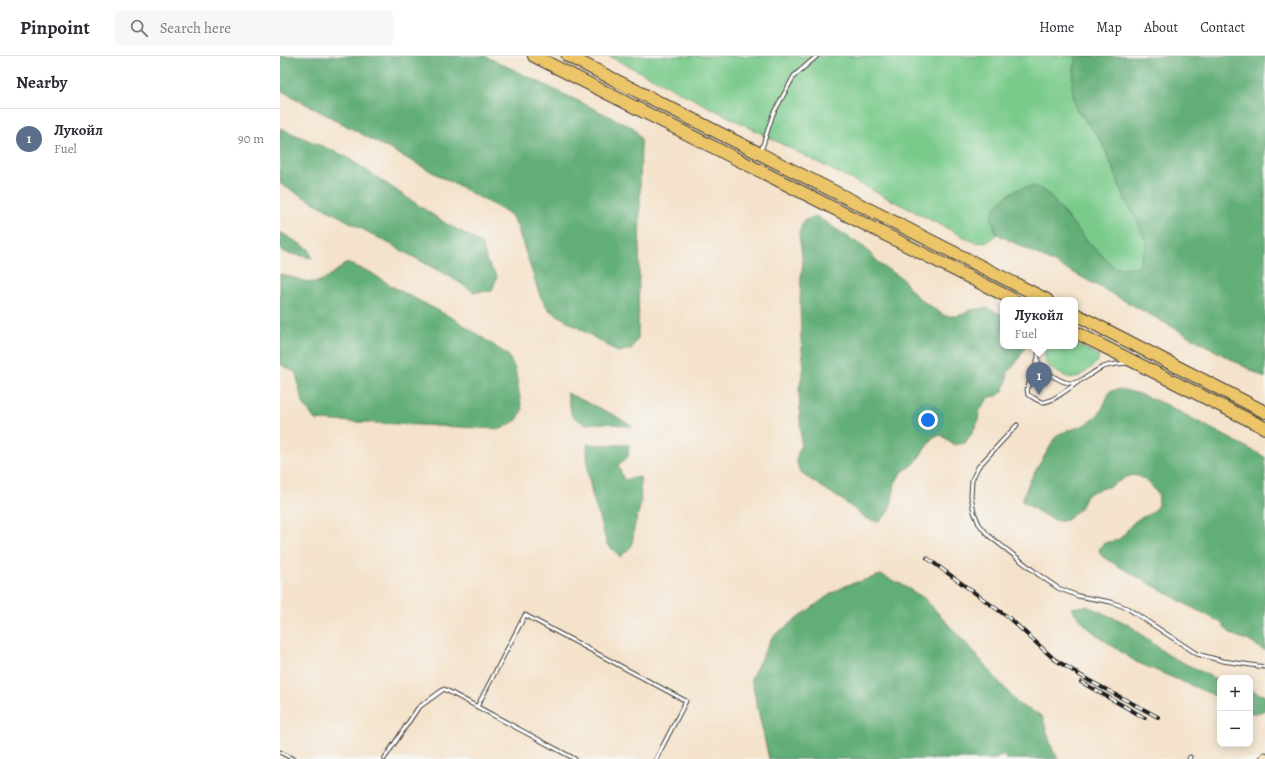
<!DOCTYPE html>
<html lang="en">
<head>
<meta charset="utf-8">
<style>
	:root { --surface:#fff; --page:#f7f7f7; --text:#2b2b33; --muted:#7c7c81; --line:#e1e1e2; --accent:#0b8043 }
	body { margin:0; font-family:Alegreya,serif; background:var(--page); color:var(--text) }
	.controls { position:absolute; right:12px; bottom:12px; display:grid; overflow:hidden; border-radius:8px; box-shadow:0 2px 10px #0003 }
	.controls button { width:36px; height:36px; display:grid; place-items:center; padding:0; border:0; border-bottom:1px solid var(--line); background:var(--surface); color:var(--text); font:20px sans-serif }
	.you { position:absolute; left:648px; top:364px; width:14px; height:14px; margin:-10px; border:3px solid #fff; border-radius:50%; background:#1a73e8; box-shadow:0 0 0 6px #1a73e833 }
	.badge { display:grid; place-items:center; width:26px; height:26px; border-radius:50%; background:var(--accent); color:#fff; font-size:13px; font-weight:700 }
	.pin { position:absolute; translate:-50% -33px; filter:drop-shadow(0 1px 2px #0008) }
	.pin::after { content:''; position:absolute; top:21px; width:14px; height:12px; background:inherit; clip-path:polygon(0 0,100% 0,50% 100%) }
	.popup { position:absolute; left:720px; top:241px; width:78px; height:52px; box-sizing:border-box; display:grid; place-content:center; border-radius:8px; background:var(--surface); filter:drop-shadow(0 1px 3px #0005); font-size:13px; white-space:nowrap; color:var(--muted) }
	.popup b { font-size:15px; color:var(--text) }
	.popup::after { content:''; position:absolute; left:50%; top:100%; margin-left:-8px; border:8px solid transparent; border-top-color:var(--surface) }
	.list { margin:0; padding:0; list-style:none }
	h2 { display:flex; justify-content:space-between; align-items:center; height:52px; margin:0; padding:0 16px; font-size:17px }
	h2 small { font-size:13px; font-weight:400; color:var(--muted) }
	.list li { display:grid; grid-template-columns:26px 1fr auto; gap:12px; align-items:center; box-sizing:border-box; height:60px; padding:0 16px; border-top:1px solid var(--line) }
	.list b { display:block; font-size:15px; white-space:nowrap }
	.list p { margin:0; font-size:13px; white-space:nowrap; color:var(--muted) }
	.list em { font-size:13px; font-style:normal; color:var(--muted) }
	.icon { flex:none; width:22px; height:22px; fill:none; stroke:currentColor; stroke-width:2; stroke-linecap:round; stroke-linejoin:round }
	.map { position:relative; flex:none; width:985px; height:703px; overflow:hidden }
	header { display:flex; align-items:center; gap:24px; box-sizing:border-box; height:56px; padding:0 20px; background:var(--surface); border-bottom:1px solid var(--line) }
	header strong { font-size:19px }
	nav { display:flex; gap:22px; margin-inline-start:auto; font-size:14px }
	.search { width:280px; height:36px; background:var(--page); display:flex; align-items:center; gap:10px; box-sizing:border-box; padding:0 14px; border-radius:8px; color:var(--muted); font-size:15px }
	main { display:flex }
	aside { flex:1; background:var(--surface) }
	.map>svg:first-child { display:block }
	.green { fill:#79ca8b; stroke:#4a7354 }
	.forest { fill:#62ae77; stroke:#3f654a }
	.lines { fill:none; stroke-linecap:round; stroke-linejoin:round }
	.lane-casing { stroke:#3c3a36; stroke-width:5 }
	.secondary-casing { stroke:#3c3a36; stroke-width:11 }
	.highway-casing { stroke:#3c3a36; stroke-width:14 }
	.lane { stroke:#fff; stroke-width:3 }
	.secondary { stroke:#f7e8c3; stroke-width:9 }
	.highway { stroke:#ecc569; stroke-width:12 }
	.rail-casing { stroke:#1c1c1c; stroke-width:4 }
	.rail { stroke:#f6f6f2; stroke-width:2.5; stroke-dasharray:8; stroke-linecap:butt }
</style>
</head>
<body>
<header>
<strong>Pinpoint</strong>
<div class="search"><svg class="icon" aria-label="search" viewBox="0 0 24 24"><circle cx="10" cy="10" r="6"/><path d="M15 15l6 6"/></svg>Search here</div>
<nav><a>Home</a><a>Map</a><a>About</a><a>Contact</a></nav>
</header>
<main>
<aside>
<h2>Nearby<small></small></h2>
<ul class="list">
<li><span class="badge" style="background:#5c6f8a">1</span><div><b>Лукойл</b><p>Fuel</p></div><em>90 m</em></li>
</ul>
</aside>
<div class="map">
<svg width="985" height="703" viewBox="0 0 985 703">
	<rect width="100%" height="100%" fill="#f6f6f2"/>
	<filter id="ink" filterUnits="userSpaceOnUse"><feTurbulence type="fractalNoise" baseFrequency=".025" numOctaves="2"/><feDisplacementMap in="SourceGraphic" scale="8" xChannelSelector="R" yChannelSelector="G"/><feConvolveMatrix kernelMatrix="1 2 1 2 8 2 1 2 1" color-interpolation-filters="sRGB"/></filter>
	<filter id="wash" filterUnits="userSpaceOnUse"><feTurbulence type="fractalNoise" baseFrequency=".012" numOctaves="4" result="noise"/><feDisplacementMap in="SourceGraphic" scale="16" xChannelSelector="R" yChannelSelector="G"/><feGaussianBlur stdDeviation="0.9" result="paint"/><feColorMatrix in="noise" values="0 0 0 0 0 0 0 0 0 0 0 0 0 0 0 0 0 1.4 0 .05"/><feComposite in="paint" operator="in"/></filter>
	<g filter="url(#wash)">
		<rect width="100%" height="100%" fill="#f4e2ca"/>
		<!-- green -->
		<path class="green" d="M 329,0 L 796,0 L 792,29 L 796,53 L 821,84 L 836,119 L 843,140 L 855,160 L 867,188 L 858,211 L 835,212 L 809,187 L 765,135 L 712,161 L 717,178 L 709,185 L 696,187 Z
			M 795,288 L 818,299 L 819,301 C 818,306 815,308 812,311 C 806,315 801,321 793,322 C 788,322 783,319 779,317 C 765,309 761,305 767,290 L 795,290 Z"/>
		<!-- forest -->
		<path class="forest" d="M 0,0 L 205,0 L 354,72 L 361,83 L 358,282 L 351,293 L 338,296 L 269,254 L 260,240 L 237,170 L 230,158 L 0,34 Z
			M 796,0 L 985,0 L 985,322 L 796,218 L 717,178 C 715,172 711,165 712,160 C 715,144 741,127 756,131 C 759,132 762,134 765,135 L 809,187 L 835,212 L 858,211 L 867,188 L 855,160 L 843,140 L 836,119 L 821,84 L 796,53 L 792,29 Z
			M 0,72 L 65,100 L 165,167 L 191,181 L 202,189 L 207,206 L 217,220 L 212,235 L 194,236 L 172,222 L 0,128 Z
			M 536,160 L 585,192 L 601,209 L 622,222 L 635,239 L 651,251 L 665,260 L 675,260 L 684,258 L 690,254 L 705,252 L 723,259 L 723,290 L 746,290 L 736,307 L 728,316 L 726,328 L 723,335 L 717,340 L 710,341 L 704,348 L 699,356 L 698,366 L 692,377 L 685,387 L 675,389 L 661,379 L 653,381 L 635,407 L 622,416 L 615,427 L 612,446 L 606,459 L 599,466 L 587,463 L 562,444 L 525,420 L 519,414 L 516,403 L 521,388 L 519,332 L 524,312 L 521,285 L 520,246 L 521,221 L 523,207 L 519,178 L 523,165 Z
			M 0,176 L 29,193 L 32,202 L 7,197 L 0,193 Z
			M 67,207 L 90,216 L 115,232 L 176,264 L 228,299 L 235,313 L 242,354 L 237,364 L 221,373 L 35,364 L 22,346 L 16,317 L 0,308 L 0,218 C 9,220 28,228 37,226 C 44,225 60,212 67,207 Z
			M 839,333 L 857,337 L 887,349 L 985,401 L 985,595 L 969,585 L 951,578 L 940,566 L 911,551 L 826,503 L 821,499 L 819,494 C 823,483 831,488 839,483 C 846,478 850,468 858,463 C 864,460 872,459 876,452 C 881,445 879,439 874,433 C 867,424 858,416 846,421 C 840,424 836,428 830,430 C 820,434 812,434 805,441 C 803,444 802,449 800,452 C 796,457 788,464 783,465 C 772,467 751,450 742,445 L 749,426 L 777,379 C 794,371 811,371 822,353 C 825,347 827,341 830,335 Z
			M 287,337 L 334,359 L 353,371 L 327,367 L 305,368 L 292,360 Z
			M 307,388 L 329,389 L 349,389 L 348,401 L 338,409 L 344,424 L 360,421 L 361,447 L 354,472 L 352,490 L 340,501 L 327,488 L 312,438 L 308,418 Z
			M 601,519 L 621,528 L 644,542 L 692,594 L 738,648 L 762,660 L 773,695 L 779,703 L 726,703 L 724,699 L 715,703 L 489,703 L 471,622 L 492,581 L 549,539 L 567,529 Z
			M 807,550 L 848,568 L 888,599 L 940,625 L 940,643 L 929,637 L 856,606 L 818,580 L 804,568 L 791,552 Z
			M 970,634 L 985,640 L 985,654 L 975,658 L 970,656 Z"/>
	</g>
	<g filter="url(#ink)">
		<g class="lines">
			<defs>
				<path id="lane" d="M 481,95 L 493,58 L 514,20 L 537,0
					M 760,290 C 759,295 757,300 758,305 C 761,315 783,328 793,327 C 804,325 811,317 821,312 C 829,308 839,308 848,307
					M 757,304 L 753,317 L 747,333 L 748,339 C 753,341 758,345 762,346 C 770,348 791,331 798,326
					M 737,369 L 698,411 L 692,424 L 691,440 L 694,456 L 699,468 L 708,479 L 759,519 L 778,532 L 798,540 L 831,546 L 847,552 L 917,598 L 943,605 L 985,611
					M 197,651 L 245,559 L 406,645 L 376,703
					M 0,696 L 13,703
					M 104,703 L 138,652 L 164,633 L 295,703
					M 909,703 L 910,701"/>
				<path id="secondary" d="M 984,703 L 985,701"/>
				<path id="highway" d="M 254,0 L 734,244
					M 288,0 L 767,244
					M 795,258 L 985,356
					M 795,276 L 985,372"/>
			</defs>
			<!-- lane casing -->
			<use href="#lane" class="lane-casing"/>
			<!-- secondary casing -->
			<use href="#secondary" class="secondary-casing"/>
			<!-- highway casing -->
			<use href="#highway" class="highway-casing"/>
			<!-- lane -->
			<use href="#lane" class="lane"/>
			<!-- secondary -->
			<use href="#secondary" class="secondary"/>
			<!-- highway -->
			<use href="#highway" class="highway"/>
			<defs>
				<path id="rail" d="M 647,502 L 729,562 L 774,603 L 808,624 L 878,661
					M 801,626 L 865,662"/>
			</defs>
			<!-- rail casing -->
			<use href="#rail" class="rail-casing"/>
			<!-- rail -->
			<use href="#rail" class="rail"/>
		</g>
	</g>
</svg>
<div class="controls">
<button>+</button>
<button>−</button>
</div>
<div class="you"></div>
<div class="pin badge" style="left:759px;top:339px;background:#5c6f8a">1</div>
<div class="popup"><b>Лукойл</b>Fuel</div>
</div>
</main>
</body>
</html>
